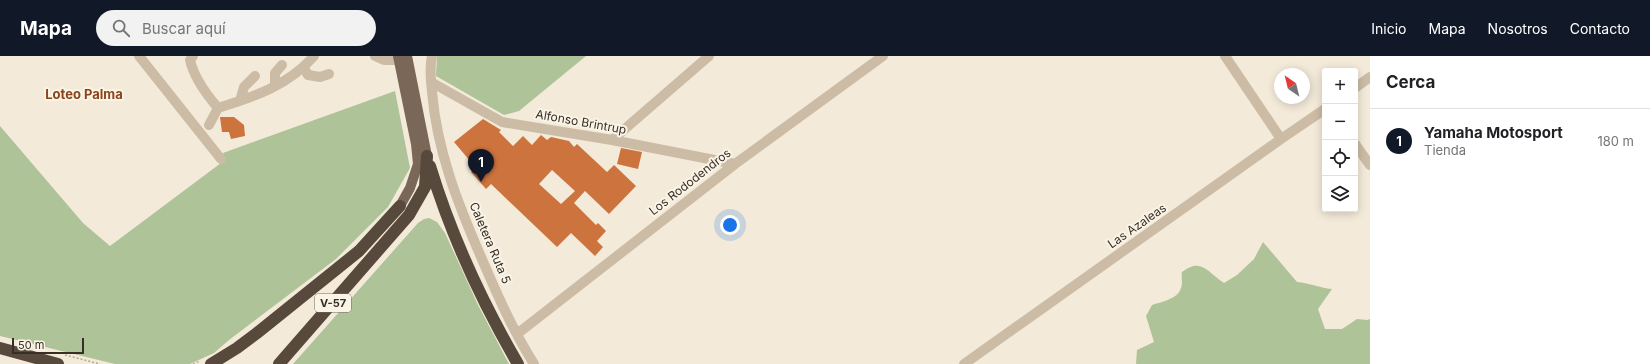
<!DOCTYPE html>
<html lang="es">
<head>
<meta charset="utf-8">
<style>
	:root { --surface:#fff; --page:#f2f2f2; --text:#202124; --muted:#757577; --line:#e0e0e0; --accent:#111827 }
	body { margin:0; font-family:Inter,sans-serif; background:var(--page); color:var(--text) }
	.controls { position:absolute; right:12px; top:12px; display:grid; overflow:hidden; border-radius:4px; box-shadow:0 2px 10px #0003 }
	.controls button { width:36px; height:36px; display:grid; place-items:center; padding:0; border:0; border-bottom:1px solid var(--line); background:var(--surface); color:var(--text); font:20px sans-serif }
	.compass { position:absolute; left:1274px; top:12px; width:36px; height:36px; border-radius:50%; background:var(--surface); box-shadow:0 2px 10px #0003; rotate:325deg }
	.scale { position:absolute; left:12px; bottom:10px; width:72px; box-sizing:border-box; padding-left:4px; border:2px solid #372e27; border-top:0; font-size:11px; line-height:14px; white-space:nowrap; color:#372e27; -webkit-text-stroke:3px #faf4e6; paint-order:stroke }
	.you { position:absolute; left:730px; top:169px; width:14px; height:14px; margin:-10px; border:3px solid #fff; border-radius:50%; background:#1a73e8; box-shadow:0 0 0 6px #1a73e833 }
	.badge { display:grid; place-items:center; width:26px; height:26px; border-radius:50%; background:var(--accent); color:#fff; font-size:13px; font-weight:700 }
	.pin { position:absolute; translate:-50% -33px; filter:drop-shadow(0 1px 2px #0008) }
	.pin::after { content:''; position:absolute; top:21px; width:14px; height:12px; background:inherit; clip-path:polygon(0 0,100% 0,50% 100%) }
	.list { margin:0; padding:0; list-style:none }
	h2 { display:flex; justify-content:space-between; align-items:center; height:52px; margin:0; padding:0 16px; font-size:17px }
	h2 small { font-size:13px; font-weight:400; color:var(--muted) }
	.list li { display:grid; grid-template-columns:26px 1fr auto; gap:12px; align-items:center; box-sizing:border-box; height:64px; padding:0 16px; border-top:1px solid var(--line) }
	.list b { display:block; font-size:15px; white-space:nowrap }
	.list p { margin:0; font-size:13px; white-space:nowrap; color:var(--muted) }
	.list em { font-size:13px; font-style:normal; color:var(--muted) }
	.icon { flex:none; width:22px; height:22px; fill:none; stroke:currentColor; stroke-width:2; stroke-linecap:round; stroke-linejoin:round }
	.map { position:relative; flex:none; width:1370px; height:308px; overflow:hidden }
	header { display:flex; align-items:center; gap:24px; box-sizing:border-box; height:56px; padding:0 20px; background:var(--accent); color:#fff }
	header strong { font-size:19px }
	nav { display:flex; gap:22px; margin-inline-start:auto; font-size:14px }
	.search { width:280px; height:36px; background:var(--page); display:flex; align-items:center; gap:10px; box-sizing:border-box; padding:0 14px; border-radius:22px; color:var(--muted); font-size:15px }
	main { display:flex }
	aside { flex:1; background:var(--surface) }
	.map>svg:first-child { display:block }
	.green { fill:#afc399 }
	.building { fill:#cd733d; fill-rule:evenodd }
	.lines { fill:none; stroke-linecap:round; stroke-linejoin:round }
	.path { stroke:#b8a68f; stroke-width:1.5; stroke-dasharray:2 2; stroke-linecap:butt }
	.minor { stroke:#ccbca5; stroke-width:10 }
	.major { stroke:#7a6757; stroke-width:10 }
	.highway { stroke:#58493d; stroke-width:12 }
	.labels { text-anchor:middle; stroke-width:4; stroke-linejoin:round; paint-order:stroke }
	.shield { fill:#faf4e6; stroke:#726960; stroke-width:1 }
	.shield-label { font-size:11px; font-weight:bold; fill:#372e27 }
	.street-label { font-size:12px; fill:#372e27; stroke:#faf4e6 }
	.neighbourhood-label { font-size:13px; font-weight:bold; fill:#8b441b; stroke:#faf4e6 }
</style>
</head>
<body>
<header>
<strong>Mapa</strong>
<div class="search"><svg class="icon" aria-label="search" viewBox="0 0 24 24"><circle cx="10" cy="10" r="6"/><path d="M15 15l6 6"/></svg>Buscar aquí</div>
<nav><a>Inicio</a><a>Mapa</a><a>Nosotros</a><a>Contacto</a></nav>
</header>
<main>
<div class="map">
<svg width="1370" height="308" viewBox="0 0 1370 308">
	<rect width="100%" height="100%" fill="#f3ead9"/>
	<!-- green -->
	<path class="green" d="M 437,0 L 586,0 L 519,55 L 504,59 L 436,20 Z
		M 395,35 L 410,112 L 388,151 L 336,203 L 229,284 L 214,297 L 190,308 L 115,308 L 0,280 L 0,70 L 83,167 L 110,190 L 225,104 L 223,97 Z
		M 429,162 L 437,166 L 445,177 L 478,249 L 509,308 L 293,308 L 418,167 L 424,163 Z
		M 1263,186 L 1297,226 C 1310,227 1320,232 1332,233 L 1318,253 L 1325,273 L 1342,273 L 1357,263 L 1367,264 L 1370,263 L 1370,308 L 1136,308 L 1137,294 L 1154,286 L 1146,260 L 1152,249 C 1161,246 1178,243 1181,232 C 1183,227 1181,220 1182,216 C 1202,201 1207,216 1224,227 L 1237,219 L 1254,203 Z"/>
	<!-- building -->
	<path class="building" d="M 220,61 L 234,61 L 244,69 L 245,80 L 231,83 L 229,76 L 222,76 Z
		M 483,63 L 501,74 L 499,76 L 513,90 L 523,80 L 532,89 L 541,79 L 547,84 L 551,81 L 569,85 L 574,91 L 577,88 L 607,116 L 614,109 L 636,130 L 609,158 L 585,135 L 574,147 L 596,169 L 598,167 L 606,175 L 597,185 L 603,191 L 595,200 L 571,177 L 557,191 L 491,128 L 486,133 L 471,116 L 476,112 L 454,86 ZM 552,114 L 575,135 L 561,148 L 539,128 Z
		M 621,92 L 642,96 L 638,113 L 617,108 Z"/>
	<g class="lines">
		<!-- path -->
		<path class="path" d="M 65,299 L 100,308
			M 193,308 L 200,305"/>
		<!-- minor -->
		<path class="minor" d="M 139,0 L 221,103
			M 193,0 L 190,4 C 194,22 206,38 218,52
			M 375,0 L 384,4 L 399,4
			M 432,0 C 429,12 431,24 432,36 C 437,95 458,148 481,201 C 497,238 513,275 534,308
			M 1225,0 L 1281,83
			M 304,12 L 308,19 L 320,21 L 329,18
			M 431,26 L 502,66 L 612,84 L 735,108
			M 275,30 L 275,17 L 282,9
			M 1355,32 L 1370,21
			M 240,45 L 244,31 L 255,20
			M 209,69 L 218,52 C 254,41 289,29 314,0
			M 612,84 L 709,0
			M 1355,88 L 1370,109
			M 517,278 L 735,108 L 883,0
			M 964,308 L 1281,83 L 1325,53"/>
		<!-- major -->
		<path class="major" d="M 398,0 L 416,88 L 418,108 L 410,132 L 400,150
			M 407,0 L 427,100"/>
		<!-- highway -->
		<path class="highway" d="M 430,110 C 451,179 482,246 518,308
			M 0,292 L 58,308
			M 211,308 L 237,292 L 257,277 L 359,195 L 400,150
			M 279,308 L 409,159 L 425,131 L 427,100"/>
	</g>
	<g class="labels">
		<!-- shield labels -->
		<rect class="shield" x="315" y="238" width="36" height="18" rx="3"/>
		<g class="shield-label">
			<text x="333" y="251">V-57</text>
		</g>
		<!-- street labels -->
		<g class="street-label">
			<text transform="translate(581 66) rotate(10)" y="4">Alfonso Brintrup</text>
			<text transform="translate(690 126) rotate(-38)" y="4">Los Rododendros</text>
			<text transform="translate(1137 170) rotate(-35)" y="4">Las Azaleas</text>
			<text transform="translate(490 187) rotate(67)" y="4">Caletera Ruta 5</text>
		</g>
		<!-- neighbourhood labels -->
		<g class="neighbourhood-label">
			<text x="84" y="43">Loteo Palma</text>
		</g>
	</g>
</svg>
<div class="controls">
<button>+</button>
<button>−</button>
<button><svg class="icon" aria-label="locate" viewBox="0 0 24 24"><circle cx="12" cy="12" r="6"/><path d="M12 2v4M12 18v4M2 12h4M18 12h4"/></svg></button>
<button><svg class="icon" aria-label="layers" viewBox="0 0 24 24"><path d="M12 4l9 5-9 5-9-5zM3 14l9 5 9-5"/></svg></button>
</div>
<svg class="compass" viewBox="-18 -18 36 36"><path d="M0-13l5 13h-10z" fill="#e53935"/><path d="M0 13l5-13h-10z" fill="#757577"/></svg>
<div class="scale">50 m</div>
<div class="you"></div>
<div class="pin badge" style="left:481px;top:126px">1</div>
</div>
<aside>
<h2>Cerca<small></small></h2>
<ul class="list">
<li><span class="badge">1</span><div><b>Yamaha Motosport</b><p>Tienda</p></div><em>180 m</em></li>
</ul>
</aside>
</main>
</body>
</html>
